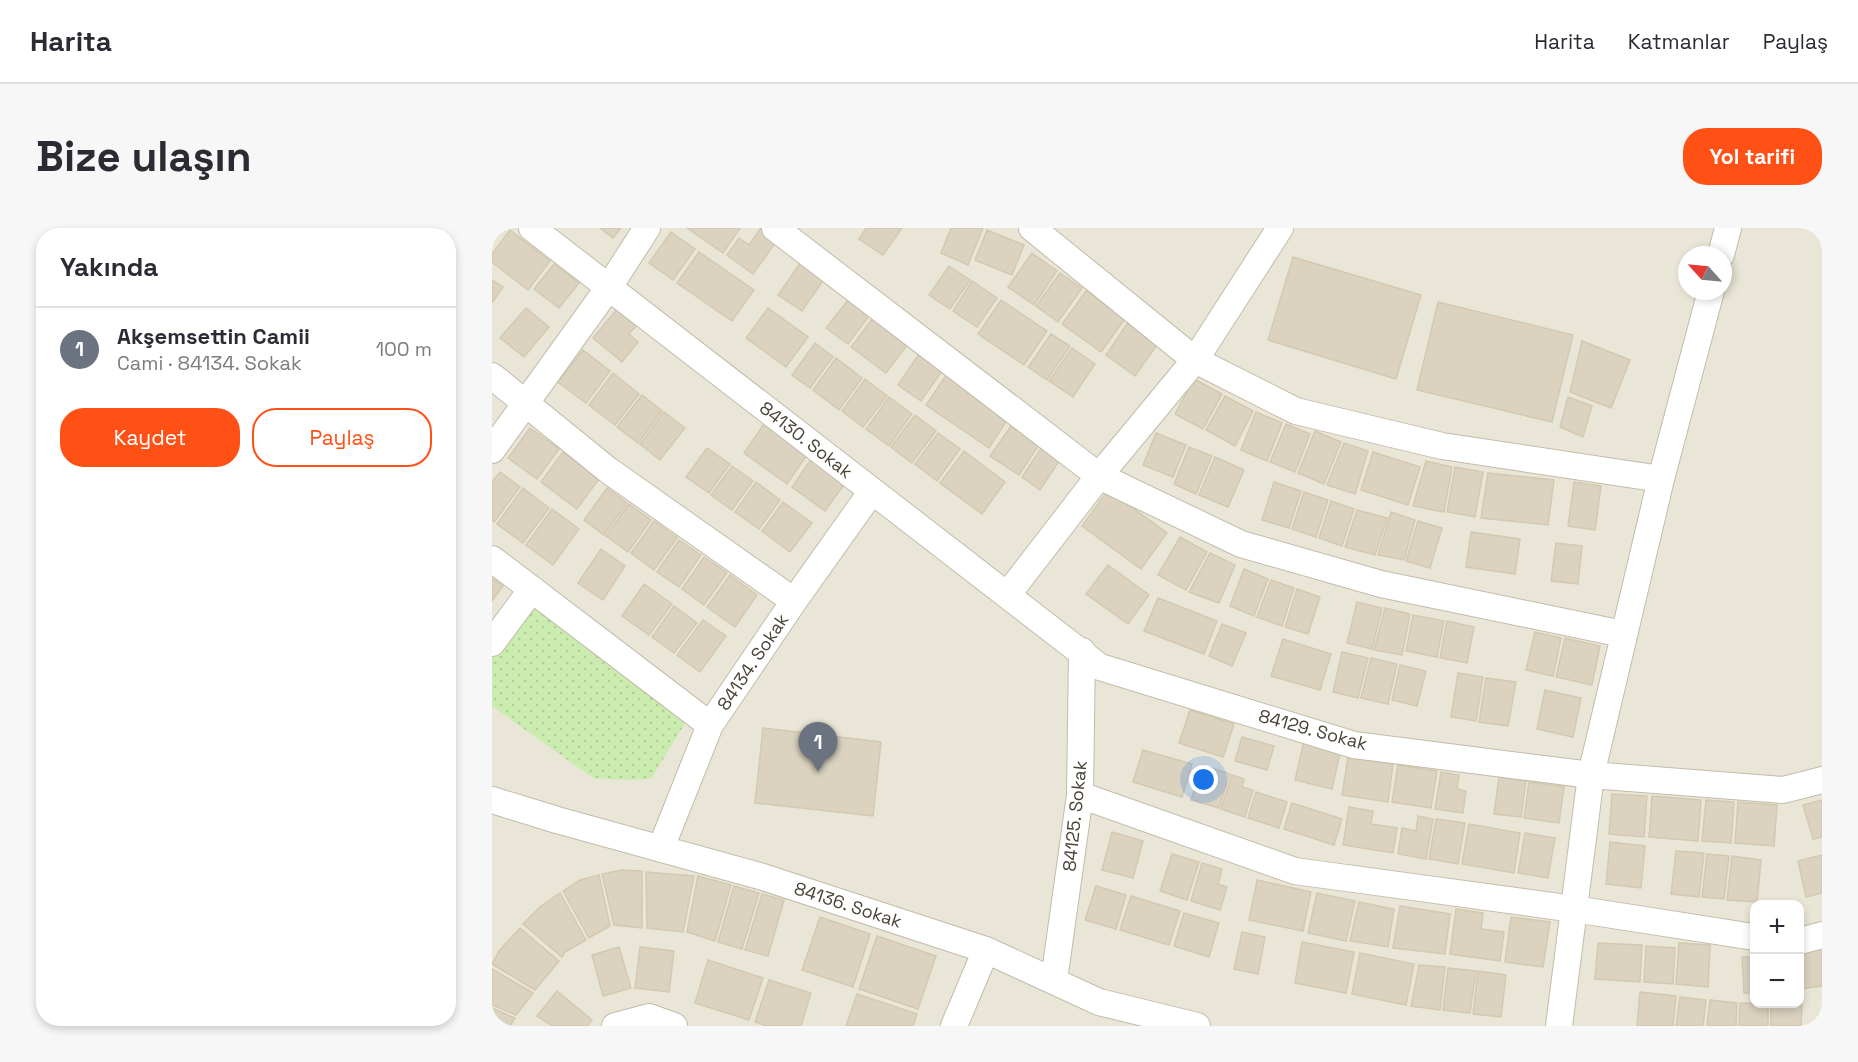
<!DOCTYPE html>
<html lang="tr">
<head>
<meta charset="utf-8">
<style>
	:root { --surface:#fff; --page:#f7f7f7; --text:#2b2b33; --muted:#7c7c81; --line:#e1e1e2; --accent:#ff5016 }
	body { margin:0; font-family:"Space Grotesk",sans-serif; background:var(--page); color:var(--text) }
	.controls { position:absolute; right:18px; bottom:18px; display:grid; overflow:hidden; border-radius:12px; box-shadow:0 3px 9px #0003 }
	.controls button { width:54px; height:54px; display:grid; place-items:center; padding:0; border:0; border-bottom:2px solid var(--line); background:var(--surface); color:var(--text); font:30px sans-serif }
	.compass { position:absolute; left:1186px; top:18px; width:54px; height:54px; border-radius:50%; background:var(--surface); box-shadow:0 3px 9px #0003; rotate:297deg }
	.you { position:absolute; left:712px; top:552px; width:21px; height:21px; margin:-15px; border:4px solid #fff; border-radius:50%; background:#1a73e8; box-shadow:0 0 0 9px #1a73e833 }
	.badge { display:grid; place-items:center; width:39px; height:39px; border-radius:50%; background:var(--accent); color:#fff; font-size:20px; font-weight:700 }
	.pin { position:absolute; translate:-50% -50px; filter:drop-shadow(0 2px 3px #0008) }
	.pin::after { content:''; position:absolute; top:32px; width:21px; height:18px; background:inherit; clip-path:polygon(0 0,100% 0,50% 100%) }
	.list { margin:0; padding:0; list-style:none }
	h2 { display:flex; justify-content:space-between; align-items:center; height:78px; margin:0; padding:0 24px; font-size:26px }
	h2 small { font-size:20px; font-weight:400; color:var(--muted) }
	.list li { display:grid; grid-template-columns:39px 1fr auto; gap:18px; align-items:center; box-sizing:border-box; height:84px; padding:0 24px; border-top:2px solid var(--line) }
	.list b { display:block; font-size:22px; white-space:nowrap }
	.list p { margin:0; font-size:20px; white-space:nowrap; color:var(--muted) }
	.list em { font-size:20px; font-style:normal; color:var(--muted) }
	.actions { display:flex; gap:12px; padding:18px 24px }
	.actions a { flex:1; padding:14px 0; border:2px solid var(--accent); border-radius:24px; text-align:center; font-size:21px; color:var(--accent) }
	.actions .main { background:var(--accent); color:#fff }
	.map { position:relative; flex:none; width:1330px; height:798px; overflow:hidden; border-radius:24px }
	header { display:flex; align-items:center; gap:36px; box-sizing:border-box; height:84px; padding:0 30px; background:var(--surface); border-bottom:2px solid var(--line) }
	header strong { font-size:28px }
	nav { display:flex; gap:33px; margin-inline-start:auto; font-size:21px }
	.intro { display:flex; align-items:center; justify-content:space-between; box-sizing:border-box; height:144px; padding:0 36px }
	h1 { margin:0; font-size:42px }
	.button { padding:15px 27px; border-radius:24px; background:var(--accent); color:#fff; font-size:21px; font-weight:700 }
	main { display:flex; gap:36px; padding:0 36px }
	aside { flex:1; background:var(--surface); border-radius:24px; box-shadow:0 3px 9px #0003 }
	.map>svg:first-child { display:block }
	.residential { fill:#eae6d7; fill-rule:evenodd }
	.park { fill:url(#park-dots) }
	.building { fill:#dbd3c0; stroke:#d3c9b0; stroke-width:1.5 }
	.lines { fill:none; stroke-linecap:round; stroke-linejoin:round }
	.minor-casing { stroke:#c2bcab; stroke-width:28 }
	.minor { stroke:#fff; stroke-width:26 }
	.labels { text-anchor:middle; stroke-width:6; stroke-linejoin:round; paint-order:stroke }
	.street-label { font-size:18px; fill:#4a4437; stroke:#fff }
</style>
</head>
<body>
<header>
<strong>Harita</strong>
<nav><a>Harita</a><a>Katmanlar</a><a>Paylaş</a></nav>
</header>
<div class="intro"><h1>Bize ulaşın</h1><a class="button">Yol tarifi</a></div>
<main>
<aside>
<h2>Yakında<small></small></h2>
<ul class="list">
<li><span class="badge" style="background:#6b7280">1</span><div><b>Akşemsettin Camii</b><p>Cami · 84134. Sokak</p></div><em>100 m</em></li>
</ul>
<div class="actions"><a class="main">Kaydet</a><a>Paylaş</a></div>
</aside>
<div class="map">
<svg width="1330" height="798" viewBox="0 0 1330 798">
	<defs>
		<pattern id="park-dots" width="8" height="8" patternUnits="userSpaceOnUse" patternTransform="scale(1.5)"><rect width="8" height="8" fill="#cbecaf"/><path d="M2 2h.1M6 6h.1" fill="none" stroke="#b0cc97" stroke-width="1.8" stroke-linecap="round"/></pattern>
	</defs>
	<rect width="100%" height="100%" fill="#f5f3e9"/>
	<!-- residential -->
	<path class="residential" d="M 0,0 L 1330,0 L 1330,798 L 0,798 ZM 1195,27 L 1231,27 L 1231,63 L 1195,63 ZM 1262,676 L 1308,676 L 1308,776 L 1262,776 Z"/>
	<!-- park -->
	<path class="park" d="M 42,369 L 201,482 L 159,551 L 134,552 L 101,550 L 0,478 L 0,425 Z"/>
	<!-- building -->
	<path class="building" d="M 108,0 L 129,0 L 121,10 Z
		M 195,0 L 248,0 L 231,25 Z
		M 269,0 L 274,0 L 287,10 L 261,46 L 235,27 L 247,10 L 257,17 Z
		M 374,0 L 410,0 L 391,27 L 367,11 Z
		M 459,0 L 491,0 L 476,37 L 449,25 Z
		M 18,2 L 58,33 L 36,62 L 0,34 L 0,26 Z
		M 495,2 L 532,17 L 520,47 L 483,32 Z
		M 179,4 L 203,21 L 181,52 L 157,35 Z
		M 207,24 L 262,62 L 240,93 L 185,55 Z
		M 540,25 L 565,43 L 542,77 L 516,59 Z
		M 801,29 L 929,67 L 904,151 L 776,112 Z
		M 311,31 L 335,47 L 310,83 L 286,67 Z
		M 62,36 L 87,55 L 67,80 L 42,61 Z
		M 457,38 L 478,52 L 458,81 L 437,67 Z
		M 568,45 L 590,60 L 566,94 L 544,78 Z
		M 0,52 L 11,59 L 0,75 Z
		M 480,53 L 505,70 L 485,99 L 461,83 Z
		M 594,63 L 633,91 L 609,124 L 570,96 Z
		M 356,72 L 377,88 L 356,116 L 334,100 Z
		M 509,72 L 555,103 L 532,137 L 486,106 Z
		M 946,74 L 1081,107 L 1060,194 L 925,162 Z
		M 34,80 L 57,99 L 32,129 L 8,110 Z
		M 276,80 L 316,109 L 294,139 L 254,110 Z
		M 125,81 L 145,97 L 137,106 L 146,114 L 130,134 L 101,110 Z
		M 381,90 L 416,116 L 394,145 L 359,119 Z
		M 637,93 L 667,114 L 643,148 L 614,127 Z
		M 559,106 L 578,118 L 555,152 L 536,139 Z
		M 1090,113 L 1138,132 L 1119,180 L 1078,164 Z
		M 323,115 L 341,129 L 318,160 L 300,147 Z
		M 580,120 L 603,136 L 581,169 L 557,153 Z
		M 91,122 L 118,143 L 94,175 L 66,154 Z
		M 429,123 L 453,139 L 429,173 L 406,157 Z
		M 344,130 L 370,150 L 347,182 L 321,162 Z
		M 121,145 L 147,166 L 123,197 L 97,177 Z
		M 455,146 L 517,189 L 497,220 L 434,177 Z
		M 373,151 L 395,168 L 371,199 L 350,183 Z
		M 702,151 L 730,166 L 711,201 L 683,186 Z
		M 150,167 L 170,183 L 146,215 L 125,199 Z
		M 733,168 L 761,183 L 743,218 L 714,202 Z
		M 397,169 L 420,186 L 397,218 L 374,201 Z
		M 1076,169 L 1100,178 L 1091,209 L 1068,199 Z
		M 172,184 L 193,200 L 168,232 L 148,216 Z
		M 764,184 L 790,195 L 775,233 L 749,222 Z
		M 423,187 L 444,203 L 420,235 L 399,219 Z
		M 274,193 L 317,224 L 295,256 L 252,225 Z
		M 794,196 L 818,206 L 803,244 L 778,234 Z
		M 519,198 L 547,217 L 527,247 L 498,228 Z
		M 38,200 L 67,221 L 45,251 L 16,230 Z
		M 823,203 L 849,214 L 832,256 L 806,245 Z
		M 446,205 L 468,221 L 445,253 L 423,236 Z
		M 664,205 L 694,217 L 681,249 L 651,237 Z
		M 852,215 L 876,223 L 863,266 L 835,257 Z
		M 550,219 L 568,232 L 548,262 L 530,249 Z
		M 697,219 L 720,228 L 704,266 L 682,256 Z
		M 215,220 L 238,236 L 217,265 L 194,249 Z
		M 472,223 L 513,254 L 490,286 L 448,255 Z
		M 71,224 L 107,251 L 85,281 L 49,254 Z
		M 881,224 L 928,239 L 916,277 L 869,262 Z
		M 322,227 L 356,251 L 333,283 L 300,259 Z
		M 723,229 L 752,242 L 736,279 L 707,267 Z
		M 934,233 L 960,239 L 952,284 L 921,278 Z
		M 240,238 L 261,253 L 240,282 L 219,267 Z
		M 963,239 L 991,244 L 983,289 L 955,284 Z
		M 8,244 L 28,259 L 2,294 L 0,292 L 0,254 Z
		M 996,245 L 1062,252 L 1056,297 L 989,290 Z
		M 264,254 L 288,272 L 267,301 L 243,284 Z
		M 782,254 L 809,263 L 797,300 L 770,292 Z
		M 1082,254 L 1109,258 L 1103,302 L 1076,298 Z
		M 31,260 L 57,280 L 31,315 L 5,296 Z
		M 115,260 L 135,275 L 112,307 L 92,292 Z
		M 616,262 L 675,305 L 649,341 L 590,298 Z
		M 812,264 L 836,272 L 824,309 L 800,301 Z
		M 839,273 L 862,281 L 850,318 L 827,310 Z
		M 291,274 L 320,295 L 298,324 L 270,303 Z
		M 137,276 L 159,292 L 136,324 L 114,308 Z
		M 60,281 L 87,301 L 61,337 L 34,317 Z
		M 865,282 L 895,290 L 883,327 L 853,319 Z
		M 899,284 L 923,292 L 912,332 L 886,327 Z
		M 162,293 L 185,310 L 162,342 L 139,325 Z
		M 926,293 L 950,300 L 938,340 L 914,333 Z
		M 979,304 L 1028,311 L 1023,346 L 974,339 Z
		M 688,309 L 715,324 L 694,362 L 666,347 Z
		M 187,312 L 209,327 L 187,359 L 165,344 Z
		M 1064,315 L 1090,318 L 1086,356 L 1059,353 Z
		M 109,321 L 133,338 L 111,372 L 86,355 Z
		M 718,325 L 743,337 L 727,375 L 697,364 Z
		M 212,329 L 235,345 L 212,377 L 190,361 Z
		M 616,337 L 657,367 L 636,396 L 594,366 Z
		M 752,341 L 776,351 L 762,388 L 738,378 Z
		M 238,347 L 265,367 L 243,399 L 215,379 Z
		M 0,350 L 11,358 L 0,373 Z
		M 779,352 L 802,360 L 790,398 L 765,389 Z
		M 152,356 L 180,376 L 157,407 L 130,388 Z
		M 805,361 L 828,369 L 816,406 L 793,399 Z
		M 666,370 L 725,393 L 712,426 L 652,403 Z
		M 865,374 L 890,380 L 880,421 L 855,415 Z
		M 182,378 L 205,395 L 182,425 L 160,409 Z
		M 893,380 L 918,386 L 910,427 L 882,422 Z
		M 921,387 L 952,393 L 945,429 L 914,423 Z
		M 211,392 L 234,408 L 208,444 L 185,427 Z
		M 955,393 L 982,399 L 975,435 L 948,430 Z
		M 730,396 L 754,405 L 740,438 L 717,428 Z
		M 1043,404 L 1069,410 L 1061,448 L 1034,442 Z
		M 1073,410 L 1108,418 L 1100,457 L 1064,449 Z
		M 791,411 L 839,426 L 828,462 L 779,448 Z
		M 850,424 L 876,430 L 866,470 L 841,464 Z
		M 879,430 L 905,436 L 896,476 L 869,470 Z
		M 908,437 L 934,443 L 925,478 L 900,472 Z
		M 966,445 L 991,449 L 984,493 L 959,489 Z
		M 994,450 L 1024,454 L 1016,498 L 987,494 Z
		M 1053,462 L 1089,470 L 1081,509 L 1045,501 Z
		M 698,482 L 742,496 L 731,529 L 687,515 Z
		M 271,500 L 389,514 L 381,588 L 263,575 Z
		M 750,509 L 782,518 L 775,542 L 743,533 Z
		M 812,513 L 849,521 L 840,561 L 803,552 Z
		M 651,522 L 700,536 L 690,569 L 641,554 Z
		M 856,529 L 901,536 L 896,574 L 850,567 Z
		M 711,537 L 738,546 L 727,580 L 699,572 Z
		M 906,537 L 945,543 L 939,580 L 900,574 Z
		M 949,544 L 967,547 L 965,561 L 974,563 L 971,585 L 943,581 Z
		M 740,547 L 752,551 L 750,559 L 761,562 L 753,589 L 729,581 Z
		M 1007,549 L 1034,553 L 1029,589 L 1002,586 Z
		M 1037,554 L 1072,559 L 1067,595 L 1032,590 Z
		M 764,564 L 795,574 L 787,600 L 756,590 Z
		M 1120,566 L 1155,568 L 1152,609 L 1117,606 Z
		M 1160,568 L 1209,572 L 1206,613 L 1157,609 Z
		M 1214,572 L 1242,574 L 1239,615 L 1210,613 Z
		M 1330,572 L 1330,609 L 1321,611 L 1311,577 Z
		M 1246,574 L 1285,577 L 1282,618 L 1243,615 Z
		M 800,575 L 850,591 L 842,617 L 792,601 Z
		M 857,579 L 881,583 L 879,596 L 905,600 L 901,625 L 851,617 Z
		M 926,588 L 941,591 L 934,631 L 906,626 L 910,600 L 924,603 Z
		M 944,591 L 973,595 L 966,636 L 937,631 Z
		M 977,596 L 1028,605 L 1022,645 L 970,636 Z
		M 620,604 L 651,613 L 641,650 L 610,642 Z
		M 1033,605 L 1063,610 L 1056,650 L 1026,645 Z
		M 1118,614 L 1153,618 L 1149,660 L 1114,656 Z
		M 1184,623 L 1212,625 L 1207,669 L 1179,666 Z
		M 680,626 L 707,634 L 695,672 L 668,663 Z
		M 1215,626 L 1237,628 L 1232,671 L 1210,669 Z
		M 1330,627 L 1330,665 L 1314,669 L 1306,633 Z
		M 1240,628 L 1269,632 L 1265,674 L 1235,672 Z
		M 710,635 L 730,641 L 726,656 L 735,659 L 728,682 L 699,673 Z
		M 130,642 L 150,643 L 150,700 L 122,697 L 110,646 Z
		M 154,644 L 202,648 L 191,704 L 155,700 Z
		M 107,647 L 118,698 L 97,710 L 71,663 L 88,652 Z
		M 206,648 L 239,657 L 223,713 L 195,704 Z
		M 765,652 L 819,664 L 811,703 L 757,692 Z
		M 242,658 L 267,665 L 250,721 L 226,714 Z
		M 604,658 L 634,667 L 624,701 L 593,692 Z
		M 68,665 L 94,712 L 73,724 L 70,729 L 31,696 L 49,678 Z
		M 825,665 L 863,673 L 854,713 L 816,705 Z
		M 270,666 L 292,672 L 276,728 L 253,722 Z
		M 639,668 L 688,683 L 677,717 L 628,702 Z
		M 867,674 L 902,681 L 896,719 L 858,713 Z
		M 908,678 L 958,686 L 953,726 L 901,720 Z
		M 964,681 L 991,685 L 989,701 L 1012,704 L 1008,733 L 958,726 Z
		M 692,685 L 727,695 L 717,729 L 682,718 Z
		M 328,689 L 378,706 L 361,759 L 310,742 Z
		M 1019,689 L 1058,694 L 1051,739 L 1013,734 Z
		M 28,700 L 67,733 L 43,762 L 0,736 L 7,723 Z
		M 750,704 L 773,709 L 766,746 L 742,741 Z
		M 385,708 L 444,728 L 426,781 L 367,761 Z
		M 810,714 L 862,724 L 854,765 L 803,755 Z
		M 1106,715 L 1150,717 L 1148,754 L 1103,751 Z
		M 1187,715 L 1218,717 L 1216,759 L 1184,756 Z
		M 1154,718 L 1183,720 L 1181,756 L 1152,754 Z
		M 127,719 L 139,760 L 111,768 L 100,727 Z
		M 148,719 L 182,723 L 177,764 L 143,760 Z
		M 1330,720 L 1330,758 L 1308,761 L 1308,724 Z
		M 868,725 L 922,736 L 914,777 L 860,766 Z
		M 1250,729 L 1262,729 L 1262,765 L 1252,765 Z
		M 216,732 L 271,750 L 257,792 L 203,775 Z
		M 927,737 L 953,739 L 948,782 L 919,778 Z
		M 956,740 L 984,743 L 978,785 L 951,782 Z
		M 0,741 L 41,765 L 24,787 L 0,777 Z
		M 986,743 L 1014,747 L 1009,789 L 981,786 Z
		M 277,752 L 319,765 L 309,798 L 275,798 L 263,794 Z
		M 65,763 L 100,792 L 95,798 L 60,798 L 45,788 Z
		M 1148,764 L 1184,768 L 1181,798 L 1145,798 Z
		M 365,766 L 425,786 L 421,798 L 354,798 Z
		M 1188,769 L 1214,772 L 1211,798 L 1184,798 Z
		M 1218,772 L 1245,775 L 1244,798 L 1215,798 Z
		M 1248,775 L 1276,776 L 1276,798 L 1247,798 Z
		M 1279,776 L 1310,777 L 1309,798 L 1279,798 Z
		M 0,780 L 23,790 L 18,798 L 0,798 Z"/>
	<g class="lines">
		<defs>
			<path id="minor" d="M 40,0 L 608,439 L 862,517 L 1099,547 L 1291,562 L 1330,552
				M 283,0 L 607,248 L 749,316 L 889,356 L 1131,406
				M 540,0 L 703,132 L 804,183 L 950,218 L 1169,251 L 1099,547 L 1067,798
				M 1229,27 L 1236,0
				M 0,148 L 116,242 L 302,373
				M 0,222 L 117,59 L 155,0
				M 1169,251 L 1219,63
				M 0,331 L 218,497
				M 516,366 L 607,248 L 703,132 L 788,0
				M 0,415 L 40,361
				M 588,567 L 803,643 L 1082,681 L 1262,709
				M 0,572 L 65,592 L 271,649 L 494,722 L 607,774 L 705,798
				M 169,620 L 218,497 L 302,373 L 380,263
				M 1308,713 L 1330,707
				M 562,752 L 588,567 L 590,423
				M 123,798 L 157,789 L 182,798
				M 462,798 L 494,722"/>
		</defs>
		<!-- minor casing -->
		<use href="#minor" class="minor-casing"/>
		<!-- minor -->
		<use href="#minor" class="minor"/>
	</g>
	<g class="labels">
		<!-- street labels -->
		<g class="street-label">
			<text transform="translate(314 212) rotate(38)" y="6">84130. Sokak</text>
			<text transform="translate(261 434) rotate(-56)" y="6">84134. Sokak</text>
			<text transform="translate(821 502) rotate(15)" y="6">84129. Sokak</text>
			<text transform="translate(583 588) rotate(-84)" y="6">84125. Sokak</text>
			<text transform="translate(356 677) rotate(18)" y="6">84136. Sokak</text>
		</g>
	</g>
</svg>
<div class="controls">
<button>+</button>
<button>−</button>
</div>
<svg class="compass" viewBox="-18 -18 36 36"><path d="M0-13l5 13h-10z" fill="#e53935"/><path d="M0 13l5-13h-10z" fill="#7c7c81"/></svg>
<div class="you"></div>
<div class="pin badge" style="left:326px;top:544px;background:#6b7280">1</div>
</div>
</main>
</body>
</html>
